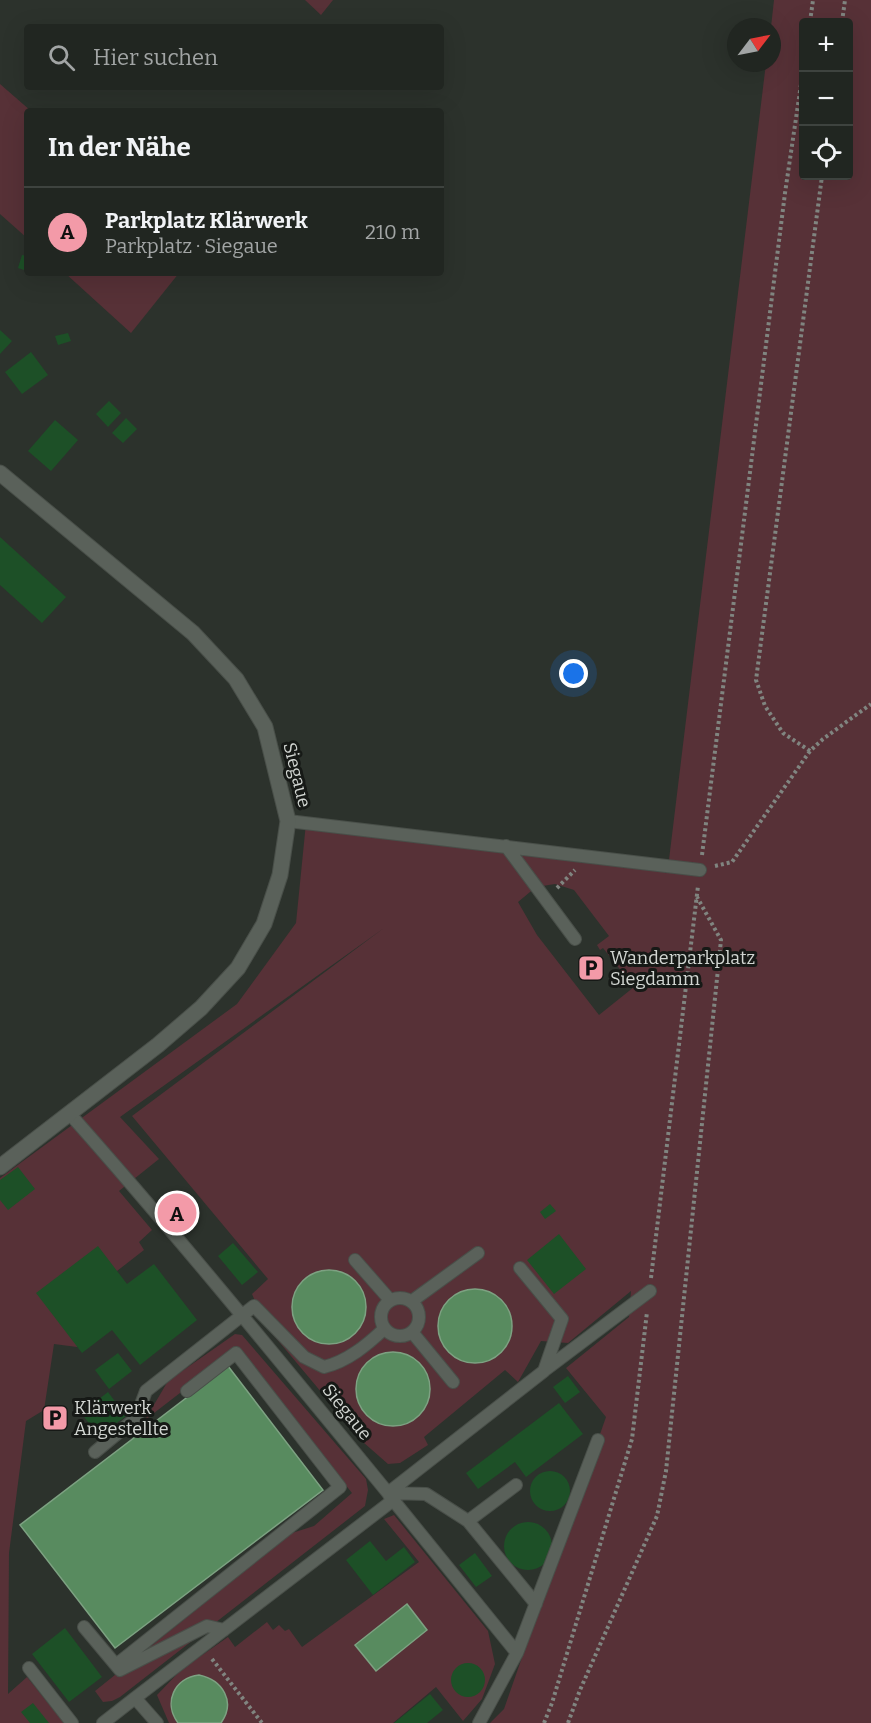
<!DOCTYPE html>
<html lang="de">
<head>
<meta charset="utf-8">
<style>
	:root { --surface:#212621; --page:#2d322e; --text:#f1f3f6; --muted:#a2a5a5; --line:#3e433f; --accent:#f39aa8 }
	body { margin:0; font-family:Bitter,serif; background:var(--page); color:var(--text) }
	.controls { position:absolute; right:18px; top:18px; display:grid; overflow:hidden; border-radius:6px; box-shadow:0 6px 24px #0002 }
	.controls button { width:54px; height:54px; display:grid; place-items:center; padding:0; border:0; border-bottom:2px solid var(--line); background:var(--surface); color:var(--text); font:30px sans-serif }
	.compass { position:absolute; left:727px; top:18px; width:54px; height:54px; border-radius:50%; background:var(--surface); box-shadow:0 6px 24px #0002; rotate:58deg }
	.you { position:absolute; left:574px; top:674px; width:21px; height:21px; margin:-15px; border:4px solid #fff; border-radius:50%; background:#1a73e8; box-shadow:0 0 0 9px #1a73e833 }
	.badge { display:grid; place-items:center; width:39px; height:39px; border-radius:50%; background:var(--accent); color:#111; font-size:20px; font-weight:700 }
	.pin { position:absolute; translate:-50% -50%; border:3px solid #fff; box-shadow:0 2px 6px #0006 }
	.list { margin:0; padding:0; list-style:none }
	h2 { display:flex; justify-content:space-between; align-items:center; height:78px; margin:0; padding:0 24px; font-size:26px }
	h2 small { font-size:20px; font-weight:400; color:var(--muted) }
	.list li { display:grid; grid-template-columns:39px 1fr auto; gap:18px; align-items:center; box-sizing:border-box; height:90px; padding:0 24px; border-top:2px solid var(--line) }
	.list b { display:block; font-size:22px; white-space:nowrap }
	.list p { margin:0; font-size:20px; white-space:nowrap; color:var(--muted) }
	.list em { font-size:20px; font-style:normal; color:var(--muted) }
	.icon { flex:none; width:33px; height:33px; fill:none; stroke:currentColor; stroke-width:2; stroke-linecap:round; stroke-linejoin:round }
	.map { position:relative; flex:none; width:871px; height:1723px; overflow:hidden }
	.search { position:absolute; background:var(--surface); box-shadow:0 6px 24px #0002; left:24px; top:24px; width:420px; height:66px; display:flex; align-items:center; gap:15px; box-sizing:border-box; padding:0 21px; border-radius:6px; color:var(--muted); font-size:22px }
	.panel { position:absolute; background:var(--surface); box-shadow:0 6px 24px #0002; left:24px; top:108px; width:420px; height:168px; border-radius:6px }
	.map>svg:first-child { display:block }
	.green { fill:#573137; fill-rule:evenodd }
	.water { fill:#588b5f; stroke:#7da282; stroke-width:1.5 }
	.building { fill:#1d5027 }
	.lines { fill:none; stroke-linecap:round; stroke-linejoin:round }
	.service-casing { stroke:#494f49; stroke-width:14 }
	.minor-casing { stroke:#494f49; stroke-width:17 }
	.path { stroke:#808580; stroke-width:4; stroke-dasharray:3 3; stroke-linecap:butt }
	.service { stroke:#5a615a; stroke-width:12 }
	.minor { stroke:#5a615a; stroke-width:15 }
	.labels { text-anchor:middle; stroke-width:6; stroke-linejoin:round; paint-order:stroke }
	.street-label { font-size:18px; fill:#d2d6d2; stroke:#161916 }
	.poi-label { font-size:18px; fill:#d2d6d2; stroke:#161916; text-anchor:start }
</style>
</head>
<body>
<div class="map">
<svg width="871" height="1723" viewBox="0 0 871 1723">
	<rect width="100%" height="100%" fill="#2c322c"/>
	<!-- green -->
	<path class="green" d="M 305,0 L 333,0 L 321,15 Z
		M 774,0 L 871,0 L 871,1723 L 490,1723 L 504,1709 L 606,1417 L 566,1368 L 629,1317 L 631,1291 L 568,1343 L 541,1341 L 518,1382 L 505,1370 L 424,1437 L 428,1445 L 400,1463 L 388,1464 L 363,1442 L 265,1325 L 252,1294 L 268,1279 L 132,1116 L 384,928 L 120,1117 L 159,1159 L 119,1191 L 152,1230 L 139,1242 L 144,1250 L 117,1271 L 77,1347 L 54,1344 L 44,1410 L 26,1421 L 9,1553 L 8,1694 L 27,1677 L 64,1723 L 0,1723 L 0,1178 L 237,1004 L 296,923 L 306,823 L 668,868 L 766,63 L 772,63 L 771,27 ZM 804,22 L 848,22 L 848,176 L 804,176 ZM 555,884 L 574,890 L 609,936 L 597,945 L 600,950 L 603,948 L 634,987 L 599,1015 L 537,935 L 518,902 L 536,887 Z
		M 0,84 L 31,111 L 27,111 L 27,238 L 0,214 Z
		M 65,273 L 179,273 L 131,333 Z
		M 235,1334 L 242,1335 L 366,1479 L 368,1490 L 365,1506 L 120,1697 L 112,1701 L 103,1702 L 95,1691 L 292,1533 L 314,1526 L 352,1493 L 237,1349 L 145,1420 L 168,1381 Z
		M 394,1515 L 488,1631 L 495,1664 L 482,1699 L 463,1721 L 436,1687 L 393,1723 L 169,1723 L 157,1695 L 181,1670 L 228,1637 L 235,1647 L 267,1622 L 273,1630 L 279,1625 L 285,1631 L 289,1629 L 302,1647 L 419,1562 L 384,1519 Z"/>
	<!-- water -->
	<path class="water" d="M292 1307a37 37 0 1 1 74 0a37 37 0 1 1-74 0Z
		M438 1326a37 37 0 1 1 74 0a37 37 0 1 1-74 0Z
		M356 1389a37 37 0 1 1 74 0a37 37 0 1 1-74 0Z
		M 228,1366 L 323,1490 L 115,1648 L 20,1525 Z
		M 407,1604 L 427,1630 L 376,1671 L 355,1645 Z
		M 199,1675 C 223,1680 236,1702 221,1723 L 178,1723 C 163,1703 174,1678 199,1675 Z"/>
	<!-- building -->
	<path class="building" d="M 22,255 L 27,256 L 27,271 L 18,268 Z
		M 0,330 L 12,341 L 0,354 Z
		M 68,333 L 71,341 L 58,345 L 55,336 Z
		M 31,352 L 48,375 L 22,394 L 5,372 Z
		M 109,401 L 121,413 L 108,427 L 96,414 Z
		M 126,418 L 137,429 L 123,443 L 112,433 Z
		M 55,420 L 78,440 L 51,471 L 28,451 Z
		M 0,537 L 66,597 L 42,623 L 0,585 Z
		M 18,1167 L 35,1189 L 8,1210 L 0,1200 L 0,1180 Z
		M 550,1204 L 556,1211 L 545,1219 L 540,1212 Z
		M 559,1234 L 586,1269 L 554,1294 L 527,1260 Z
		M 233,1243 L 258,1272 L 242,1285 L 218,1256 Z
		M 98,1246 L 127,1284 L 154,1264 L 197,1320 L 140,1365 L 112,1330 L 82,1353 L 36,1293 Z
		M 118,1353 L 132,1371 L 109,1389 L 95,1370 Z
		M 568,1376 L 580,1392 L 565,1403 L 553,1387 Z
		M 108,1392 L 126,1416 L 99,1436 L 81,1413 Z
		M 559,1403 L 583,1434 L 526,1477 L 515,1462 L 478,1489 L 466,1473 Z
		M530 1491a20 20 0 1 1 40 0a20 20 0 1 1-40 0Z
		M504 1546a24 24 0 1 1 48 0a24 24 0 1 1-48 0Z
		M 370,1541 L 386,1561 L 404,1547 L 415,1562 L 373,1595 L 346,1560 Z
		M 475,1553 L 492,1576 L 476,1587 L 459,1565 Z
		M 65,1628 L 102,1677 L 69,1702 L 32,1654 Z
		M451 1680a17 17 0 1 1 34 0a17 17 0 1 1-34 0Z
		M 430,1694 L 443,1710 L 427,1723 L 394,1723 Z
		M 33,1703 L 49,1723 L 30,1723 L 21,1712 Z"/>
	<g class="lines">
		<defs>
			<path id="service" d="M 288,821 L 700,870
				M 506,846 L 575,939
				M 69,1113 C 179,1237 283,1365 388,1493 L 544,1371 L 562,1319 L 520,1268
				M 355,1260 L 390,1300
				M381 1317a19 19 0 1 1 38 0a19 19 0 1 1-38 0Z
				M 412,1301 L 478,1253
				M 412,1332 L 453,1382
				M 545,1370 L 650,1291
				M 95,1452 L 136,1418 L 146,1391 L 254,1306 L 304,1357 L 324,1367 C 348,1361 367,1345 384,1329
				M 388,1493 L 426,1494 L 468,1521 L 536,1604
				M 389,1495 L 517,1653
				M 468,1521 L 516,1485
				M 84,1627 L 120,1670 L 207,1626 L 224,1630
				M 116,1665 L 340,1487 L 236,1353 L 187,1391
				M 29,1668 L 72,1723
				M 103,1723 L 135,1698
				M 157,1723 L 135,1698 L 392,1501
				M 479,1723 L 517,1653 L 598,1440"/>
			<path id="minor" d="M 0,473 L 193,633 L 236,679 L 265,727 L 288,821 L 280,875 L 264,924 L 238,968 L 201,1008 L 158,1045 L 0,1167"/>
		</defs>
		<!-- service casing -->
		<use href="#service" class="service-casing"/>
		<!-- minor casing -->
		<use href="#minor" class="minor-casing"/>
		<!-- path -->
		<path class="path" d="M 810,22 L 813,0
			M 842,22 L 845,0
			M 810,751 L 783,733 L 765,706 L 756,680 L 822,176
			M 702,855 L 785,193 L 804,64
			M 715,866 L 732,862 L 810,751 L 823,739 L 871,704
			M 557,888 L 575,870
			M 651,1278 L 698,886
			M 212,1659 L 262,1723
			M 544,1723 L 552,1703 L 632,1439 L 647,1312
			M 568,1723 L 580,1690 L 657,1516 L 666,1471 L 721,940 L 697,897"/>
		<!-- service -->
		<use href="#service" class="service"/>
		<!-- minor -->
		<use href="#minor" class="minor"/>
	</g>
	<!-- icons -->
	<defs>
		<symbol id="parking-square" viewBox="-11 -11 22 22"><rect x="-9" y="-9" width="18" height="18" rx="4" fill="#f39aa8" stroke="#161916"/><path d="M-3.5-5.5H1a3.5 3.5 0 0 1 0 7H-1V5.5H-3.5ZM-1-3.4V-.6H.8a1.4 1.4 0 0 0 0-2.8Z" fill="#111"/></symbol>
	</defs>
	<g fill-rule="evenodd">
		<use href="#parking-square" x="576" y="953" width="30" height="30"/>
		<use href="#parking-square" x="40" y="1403" width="30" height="30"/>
	</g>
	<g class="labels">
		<!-- street labels -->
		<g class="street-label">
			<text transform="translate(297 775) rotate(76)" y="6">Siegaue</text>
			<text transform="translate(347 1412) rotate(51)" y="6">Siegaue</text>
		</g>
		<!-- poi labels -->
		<g class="poi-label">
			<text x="610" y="964">Wanderparkplatz<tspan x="610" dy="21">Siegdamm</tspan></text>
			<text x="74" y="1414">Klärwerk<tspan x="74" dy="21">Angestellte</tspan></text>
		</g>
	</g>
</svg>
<div class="controls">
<button>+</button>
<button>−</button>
<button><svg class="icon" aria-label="locate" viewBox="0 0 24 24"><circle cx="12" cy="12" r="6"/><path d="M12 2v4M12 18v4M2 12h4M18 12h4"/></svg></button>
</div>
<svg class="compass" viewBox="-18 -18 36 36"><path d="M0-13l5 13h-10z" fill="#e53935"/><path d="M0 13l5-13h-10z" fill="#a2a5a5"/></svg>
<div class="you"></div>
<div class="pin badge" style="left:177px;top:1213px">A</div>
<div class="search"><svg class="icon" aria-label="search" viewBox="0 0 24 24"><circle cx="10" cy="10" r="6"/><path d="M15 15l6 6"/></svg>Hier suchen</div>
<section class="panel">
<h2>In der Nähe<small></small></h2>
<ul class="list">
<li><span class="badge">A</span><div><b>Parkplatz Klärwerk</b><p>Parkplatz · Siegaue</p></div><em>210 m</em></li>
</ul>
</section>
</div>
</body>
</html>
